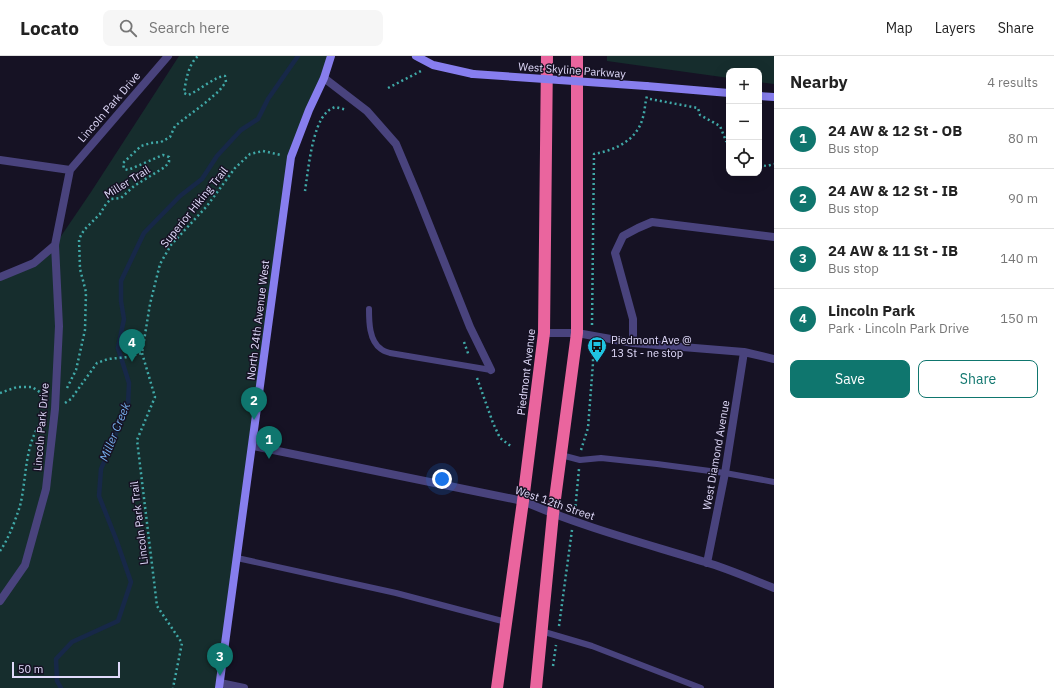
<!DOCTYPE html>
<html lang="en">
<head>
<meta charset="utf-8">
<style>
	:root { --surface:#fff; --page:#f6f6f6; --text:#222; --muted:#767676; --line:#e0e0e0; --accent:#0f766e }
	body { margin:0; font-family:"IBM Plex Sans",sans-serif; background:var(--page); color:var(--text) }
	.controls { position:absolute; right:12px; top:12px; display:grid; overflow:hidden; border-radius:8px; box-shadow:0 4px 16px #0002 }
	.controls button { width:36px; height:36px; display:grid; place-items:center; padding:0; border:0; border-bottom:1px solid var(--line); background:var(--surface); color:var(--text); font:20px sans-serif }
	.scale { position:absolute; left:12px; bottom:10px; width:108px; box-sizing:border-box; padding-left:4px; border:2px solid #e0dafa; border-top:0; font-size:11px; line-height:14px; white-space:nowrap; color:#e0dafa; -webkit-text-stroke:3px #161224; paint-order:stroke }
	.you { position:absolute; left:442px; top:423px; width:14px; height:14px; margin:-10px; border:3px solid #fff; border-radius:50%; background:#1a73e8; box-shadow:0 0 0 6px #1a73e833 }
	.badge { display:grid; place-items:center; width:26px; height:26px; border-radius:50%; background:var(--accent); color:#fff; font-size:13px; font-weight:700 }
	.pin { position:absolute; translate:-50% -33px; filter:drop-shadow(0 1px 2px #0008) }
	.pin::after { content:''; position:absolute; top:21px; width:14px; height:12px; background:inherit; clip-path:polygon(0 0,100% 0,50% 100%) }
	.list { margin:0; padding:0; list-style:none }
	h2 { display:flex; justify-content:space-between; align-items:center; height:52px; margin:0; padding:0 16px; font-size:17px }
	h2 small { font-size:13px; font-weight:400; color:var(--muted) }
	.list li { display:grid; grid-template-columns:26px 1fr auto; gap:12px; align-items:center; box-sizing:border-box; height:60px; padding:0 16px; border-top:1px solid var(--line) }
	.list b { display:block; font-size:15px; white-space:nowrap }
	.list p { margin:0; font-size:13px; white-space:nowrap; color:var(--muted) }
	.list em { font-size:13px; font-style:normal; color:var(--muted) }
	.actions { display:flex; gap:8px; padding:12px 16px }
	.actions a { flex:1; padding:9px 0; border:1px solid var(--accent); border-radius:8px; text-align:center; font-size:14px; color:var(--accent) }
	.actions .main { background:var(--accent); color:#fff }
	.icon { flex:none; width:22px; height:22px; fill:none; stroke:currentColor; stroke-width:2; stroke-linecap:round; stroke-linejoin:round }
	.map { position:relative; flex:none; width:774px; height:632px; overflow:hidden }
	header { display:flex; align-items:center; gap:24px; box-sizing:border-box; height:56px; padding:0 20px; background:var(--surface); border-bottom:1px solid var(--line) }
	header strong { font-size:19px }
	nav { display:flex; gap:22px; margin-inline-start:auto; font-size:14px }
	.search { width:280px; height:36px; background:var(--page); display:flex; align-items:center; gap:10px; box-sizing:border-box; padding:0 14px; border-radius:8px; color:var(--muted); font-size:15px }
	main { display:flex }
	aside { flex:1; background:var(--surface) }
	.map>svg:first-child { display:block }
	.green { fill:#162d2d }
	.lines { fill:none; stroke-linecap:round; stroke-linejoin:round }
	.stream { stroke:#172848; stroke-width:4.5 }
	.path { stroke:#40a9a8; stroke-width:2.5; stroke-dasharray:2 3; stroke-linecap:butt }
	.lane { stroke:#49437d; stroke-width:6 }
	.street { stroke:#49437d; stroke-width:8 }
	.secondary { stroke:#877eee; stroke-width:8 }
	.highway { stroke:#ea659e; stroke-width:12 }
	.secondary-bridge { stroke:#877eee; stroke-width:8 }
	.labels { text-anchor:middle; stroke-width:3; stroke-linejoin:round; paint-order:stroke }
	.street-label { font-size:11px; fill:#e0dafa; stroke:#161224 }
	.poi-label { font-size:11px; fill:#e0dafa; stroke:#161224; text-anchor:start }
	.water-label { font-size:12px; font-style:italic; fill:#76afed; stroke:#161224 }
</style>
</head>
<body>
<header>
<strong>Locato</strong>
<div class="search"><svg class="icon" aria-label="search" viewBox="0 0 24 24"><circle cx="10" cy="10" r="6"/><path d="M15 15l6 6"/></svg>Search here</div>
<nav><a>Map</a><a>Layers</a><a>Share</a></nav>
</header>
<main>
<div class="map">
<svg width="774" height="632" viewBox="0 0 774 632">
	<rect width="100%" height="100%" fill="#161224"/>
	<!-- green -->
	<path class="green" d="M 179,0 L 329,0 L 291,101 L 219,632 L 0,632 L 0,221 L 34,207 L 55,189 L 91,136 Z
		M 607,0 L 774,0 L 774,28 L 759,26 L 759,15 L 729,15 L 729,22 L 607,5 Z"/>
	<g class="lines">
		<!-- stream -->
		<path class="stream" d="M 61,632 L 57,625 L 56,603 L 72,586 L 118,565 L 131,526 L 116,483 L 99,440 L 101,413 L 128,349 L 129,327 L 118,292 L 124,263 L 121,245 L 121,225 L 144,177 L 180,140 L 202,123 L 217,100 L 241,74 L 258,63 L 268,43 L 298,0"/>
		<!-- path -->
		<path class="path" d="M 388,32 L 421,15
			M 650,43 L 698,52 L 700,59 L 720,70 L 726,85 L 729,86
			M 759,109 L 767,110 L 774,108
			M 305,135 C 308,116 312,69 327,56 C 329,54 332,52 335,51 L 347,54
			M 592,269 L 594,98 C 615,94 637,85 643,61 C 645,54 645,47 647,40
			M 464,286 L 469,300
			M 142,297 L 155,341 L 137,384 L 157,550 L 182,587 L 173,632
			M 477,322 L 493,367 L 500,382 L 512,391
			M 67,332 L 76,314 L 85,274 L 86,236 L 80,213 L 79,183 L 84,174 L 100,158 L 106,148 L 111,143 L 121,142 L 134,130 L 165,111 L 169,106 L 169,101 L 163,99 L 128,114 L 124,113 L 123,107 L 141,90 L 151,87 L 161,86 L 170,81 L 175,70 L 205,47 L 219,35 L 226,26 L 225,20 C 215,20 199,35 188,39 L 184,37 C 186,24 188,9 198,0
			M 0,337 L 17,331 L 32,331 L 46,340
			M 65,347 L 71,343 L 97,307 L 108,303 L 128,301 L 142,297 L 150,248 L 160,208 L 171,189 L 207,150 L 235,112 L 250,98 L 263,95 L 281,99
			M 581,394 L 588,372 L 593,307 L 593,290
			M 575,455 L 579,413
			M 0,495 C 9,482 15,465 20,450 C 27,422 24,387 43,364
			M 559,570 L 572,474
			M 553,610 L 556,589"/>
		<!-- lane -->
		<path class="lane" d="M 369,253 C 369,265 369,285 381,293 C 383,295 387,296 390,297 L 491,314
			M 561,399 L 580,404 L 601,402 L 657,408 L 725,417 L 774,426
			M 237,502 L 396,537 L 506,566
			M 541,575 L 592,590 L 701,632"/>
		<!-- street -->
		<path class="street" d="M 324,22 L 367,55 L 396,88 L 417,138 L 470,271 L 491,314
			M 0,104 L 70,114
			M 0,221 L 34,207 L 55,189
			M 544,277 L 577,277 L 633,287 L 744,296 L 774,303
			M 633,287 L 633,263 L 615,197 L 623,180 L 638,172 L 652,166 L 774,181
			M 253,390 L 523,445 C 582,471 644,487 705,506 C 729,513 751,523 774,532
			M 707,507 L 725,417 L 744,296
			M 0,545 L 25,509 L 46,433 L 55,353 L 59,270 L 55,189 L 70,114 L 168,0
			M 220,627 L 244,632"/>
		<!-- secondary -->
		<path class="secondary" d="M 416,0 L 433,9 L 473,18
			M 646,30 L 729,37
			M 759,40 L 774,41
			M 219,632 L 291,101 L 309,54 L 324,22 L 331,0"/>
		<!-- highway -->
		<path class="highway" d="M 497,632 L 523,445 L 544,277 L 547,0
			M 536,632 L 553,458 L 577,277 L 577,0"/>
		<!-- secondary-bridge -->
		<path class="secondary-bridge" d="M 473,18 L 646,30"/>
	</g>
	<!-- icons -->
	<defs>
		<symbol id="bus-pin" viewBox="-11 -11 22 30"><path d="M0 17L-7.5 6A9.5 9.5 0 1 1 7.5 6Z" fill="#1fc3e1" stroke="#161224"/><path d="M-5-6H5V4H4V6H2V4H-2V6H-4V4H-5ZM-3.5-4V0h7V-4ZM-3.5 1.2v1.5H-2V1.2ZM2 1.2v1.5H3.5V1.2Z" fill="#111"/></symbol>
	</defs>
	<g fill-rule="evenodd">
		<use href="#bus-pin" x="586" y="279" width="22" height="30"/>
	</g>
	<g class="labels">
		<!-- street labels -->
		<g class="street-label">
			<text transform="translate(572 14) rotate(4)" y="4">West Skyline Parkway</text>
			<text transform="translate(109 51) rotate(-49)" y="4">Lincoln Park Drive</text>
			<text transform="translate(127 126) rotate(-32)" y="4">Miller Trail</text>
			<text transform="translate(194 151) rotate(-51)" y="4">Superior Hiking Trail</text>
			<text transform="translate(258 264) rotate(-83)" y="4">North 24th Avenue West</text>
			<text transform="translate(526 316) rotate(-83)" y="4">Piedmont Avenue</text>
			<text transform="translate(41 371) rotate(-85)" y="4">Lincoln Park Drive</text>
			<text transform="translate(716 399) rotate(-80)" y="4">West Diamond Avenue</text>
			<text transform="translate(555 447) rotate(19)" y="4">West 12th Street</text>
			<text transform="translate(139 467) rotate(-97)" y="4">Lincoln Park Trail</text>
		</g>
		<!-- poi labels -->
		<g class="poi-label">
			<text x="611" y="288">Piedmont Ave @<tspan x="611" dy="13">13 St - ne stop</tspan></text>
		</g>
		<!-- water labels -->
		<g class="water-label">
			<text transform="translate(115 376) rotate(-68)" y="4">Miller Creek</text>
		</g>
	</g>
</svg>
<div class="controls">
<button>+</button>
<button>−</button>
<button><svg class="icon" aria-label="locate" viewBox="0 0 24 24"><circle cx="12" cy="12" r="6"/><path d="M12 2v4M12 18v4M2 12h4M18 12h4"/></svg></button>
</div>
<div class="scale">50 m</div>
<div class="you"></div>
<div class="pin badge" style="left:269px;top:403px">1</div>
<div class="pin badge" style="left:254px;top:364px">2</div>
<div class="pin badge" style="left:220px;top:620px">3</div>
<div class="pin badge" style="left:132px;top:306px">4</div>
</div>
<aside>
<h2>Nearby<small>4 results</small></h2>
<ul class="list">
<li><span class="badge">1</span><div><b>24 AW &amp; 12 St - OB</b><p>Bus stop</p></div><em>80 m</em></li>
<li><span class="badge">2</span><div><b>24 AW &amp; 12 St - IB</b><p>Bus stop</p></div><em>90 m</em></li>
<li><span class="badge">3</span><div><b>24 AW &amp; 11 St - IB</b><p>Bus stop</p></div><em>140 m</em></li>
<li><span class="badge">4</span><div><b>Lincoln Park</b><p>Park · Lincoln Park Drive</p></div><em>150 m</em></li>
</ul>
<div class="actions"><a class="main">Save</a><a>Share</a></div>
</aside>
</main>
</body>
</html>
